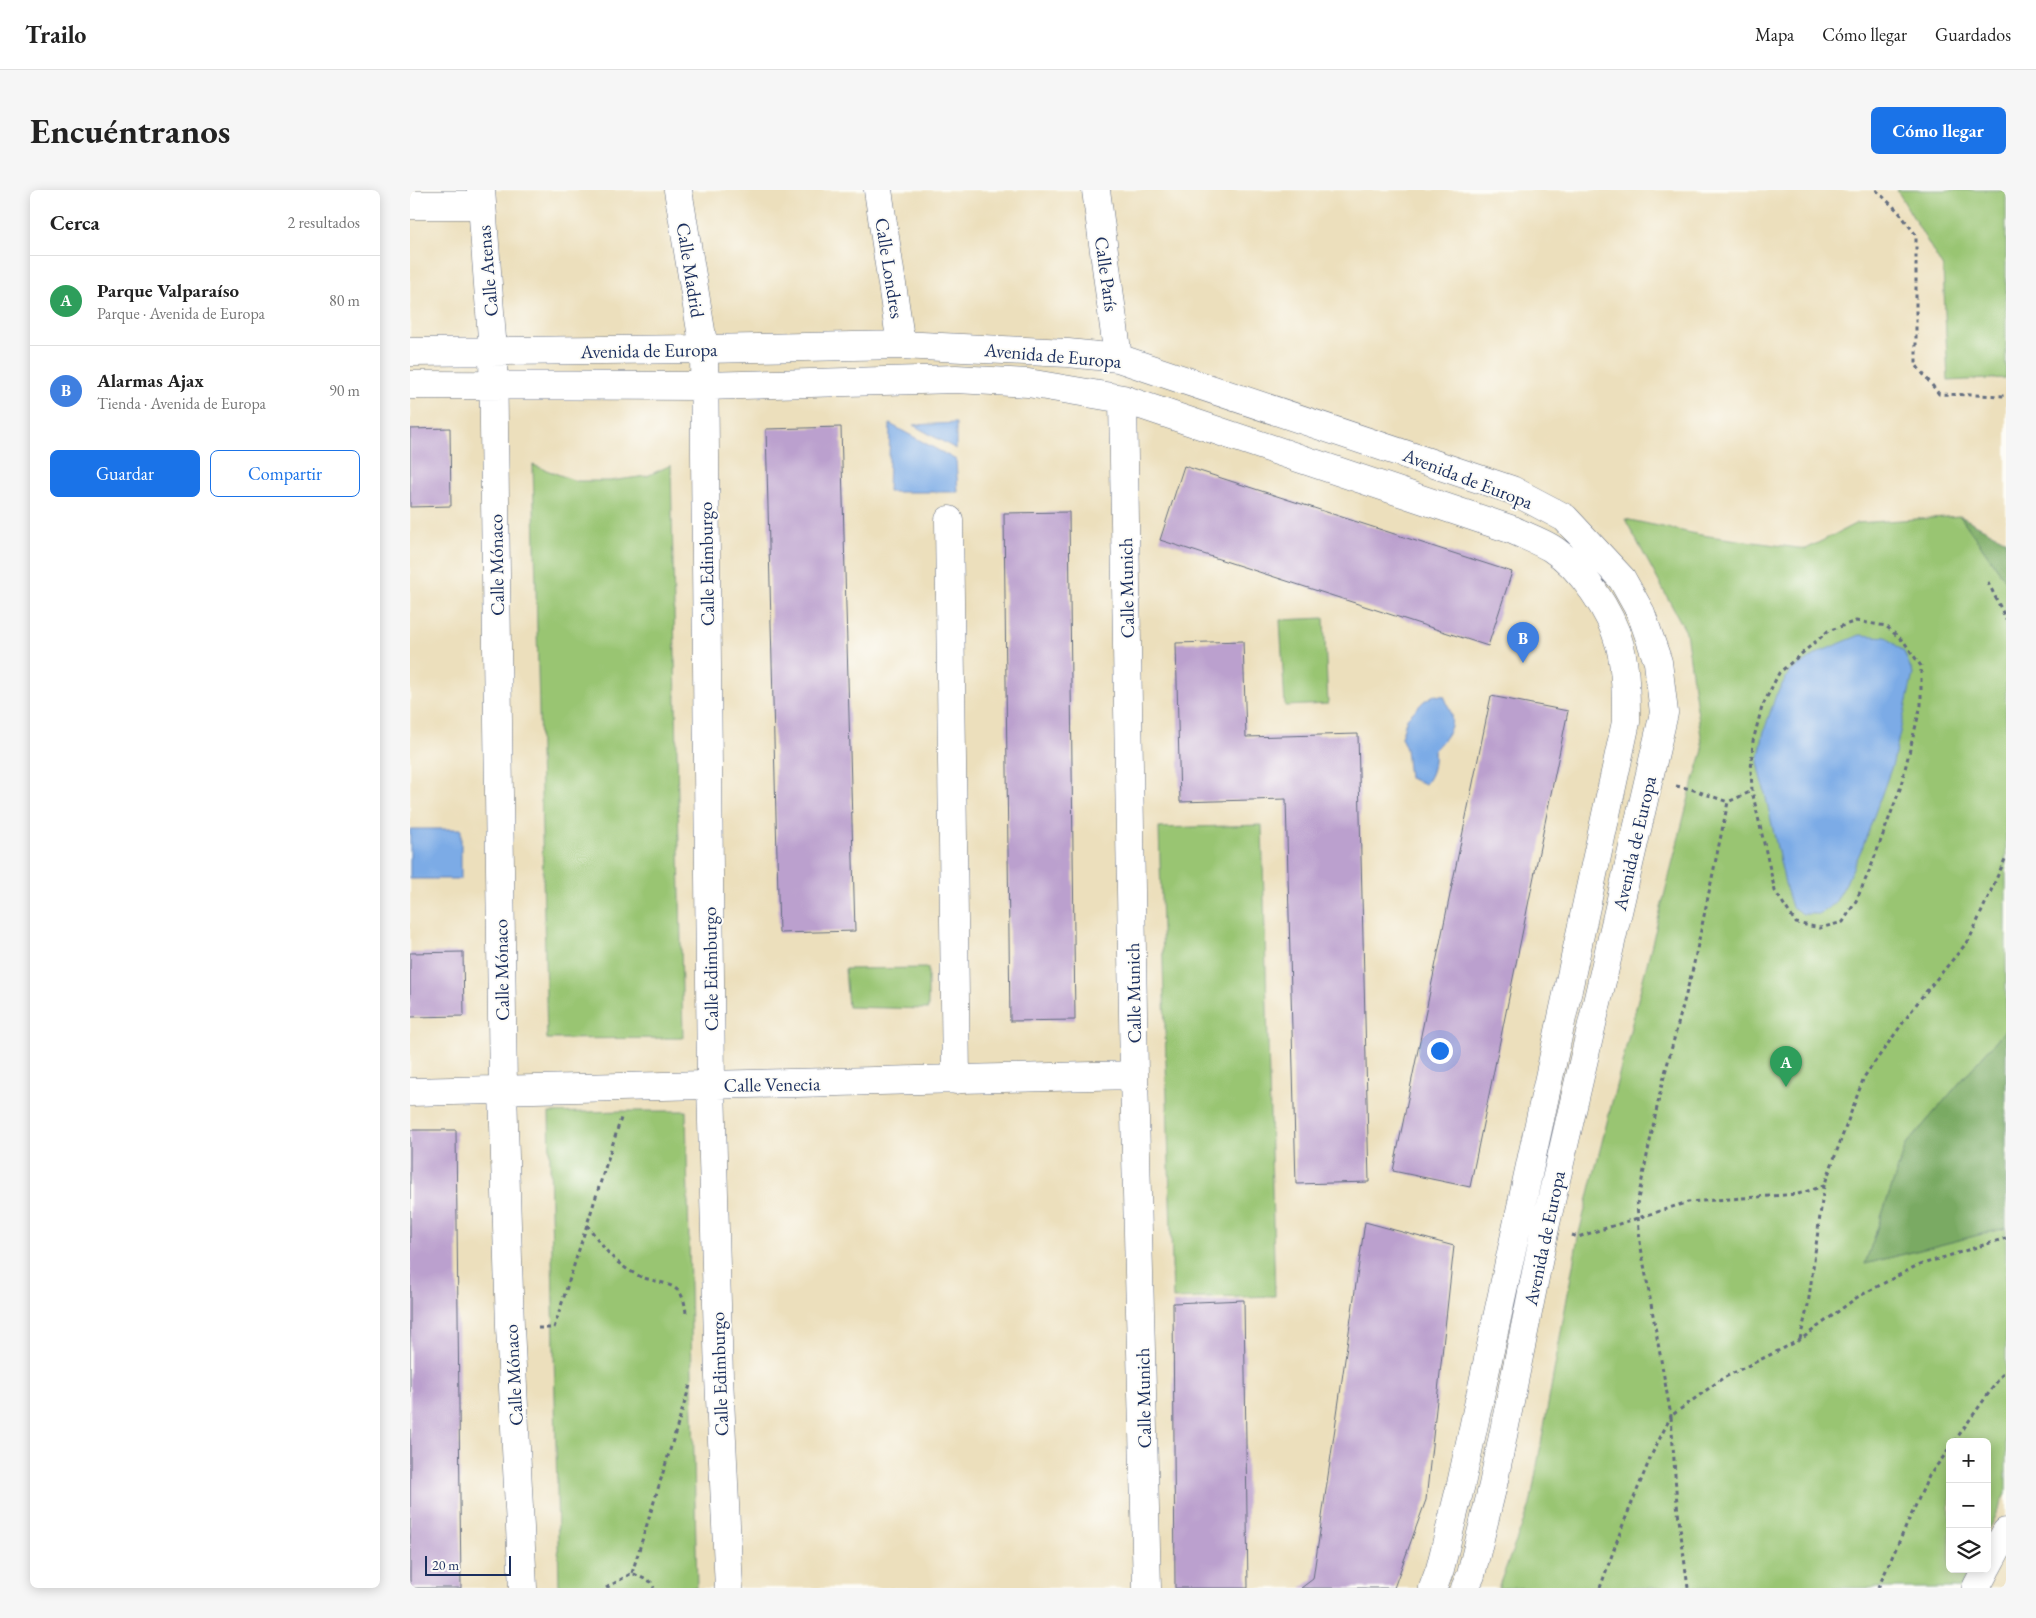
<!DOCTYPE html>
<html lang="es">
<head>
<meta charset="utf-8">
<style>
	:root { --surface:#fff; --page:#f6f6f6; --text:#222; --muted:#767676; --line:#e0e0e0; --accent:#1a73e8 }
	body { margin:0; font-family:"EB Garamond",serif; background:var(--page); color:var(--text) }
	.controls { position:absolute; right:15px; bottom:15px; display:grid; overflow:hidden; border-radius:8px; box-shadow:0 2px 12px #0003 }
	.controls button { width:45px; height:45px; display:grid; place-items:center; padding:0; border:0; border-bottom:1px solid var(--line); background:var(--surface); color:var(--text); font:25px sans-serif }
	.scale { position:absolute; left:15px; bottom:12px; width:86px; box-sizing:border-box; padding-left:5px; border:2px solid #1b2f5e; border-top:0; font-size:14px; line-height:18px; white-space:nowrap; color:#1b2f5e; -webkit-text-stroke:4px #fdfcf7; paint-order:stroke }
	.you { position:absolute; left:1029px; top:860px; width:18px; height:18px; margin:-12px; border:4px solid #fff; border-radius:50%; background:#1a73e8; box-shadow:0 0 0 8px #1a73e833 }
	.badge { display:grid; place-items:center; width:32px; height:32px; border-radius:50%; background:var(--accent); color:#fff; font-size:16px; font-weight:700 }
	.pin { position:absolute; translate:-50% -41px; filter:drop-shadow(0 1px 2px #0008) }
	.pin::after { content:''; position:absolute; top:26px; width:18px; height:15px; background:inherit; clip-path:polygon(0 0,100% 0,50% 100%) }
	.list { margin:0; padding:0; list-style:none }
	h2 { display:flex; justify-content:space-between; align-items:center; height:65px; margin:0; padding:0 20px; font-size:21px }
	h2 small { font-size:16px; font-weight:400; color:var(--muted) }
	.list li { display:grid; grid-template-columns:32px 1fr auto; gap:15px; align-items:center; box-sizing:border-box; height:90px; padding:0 20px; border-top:1px solid var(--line) }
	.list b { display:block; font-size:19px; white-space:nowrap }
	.list p { margin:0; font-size:16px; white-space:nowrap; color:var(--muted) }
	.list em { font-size:16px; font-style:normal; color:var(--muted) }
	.actions { display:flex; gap:10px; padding:15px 20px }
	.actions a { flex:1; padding:11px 0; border:1px solid var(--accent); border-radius:8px; text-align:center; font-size:18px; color:var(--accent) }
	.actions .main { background:var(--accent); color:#fff }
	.icon { flex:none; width:28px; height:28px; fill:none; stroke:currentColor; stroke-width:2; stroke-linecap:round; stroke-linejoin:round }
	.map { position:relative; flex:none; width:1596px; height:1398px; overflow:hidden; border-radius:8px }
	header { display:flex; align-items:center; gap:30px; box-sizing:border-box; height:70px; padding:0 25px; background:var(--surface); border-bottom:1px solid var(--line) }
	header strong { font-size:24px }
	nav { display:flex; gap:28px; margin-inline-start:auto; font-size:18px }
	.intro { display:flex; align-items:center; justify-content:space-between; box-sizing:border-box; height:120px; padding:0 30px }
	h1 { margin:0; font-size:35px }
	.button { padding:12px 22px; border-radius:8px; background:var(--accent); color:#fff; font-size:18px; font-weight:700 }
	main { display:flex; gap:30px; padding:0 30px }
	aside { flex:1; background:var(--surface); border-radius:8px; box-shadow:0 2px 12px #0003 }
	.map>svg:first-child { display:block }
	.green { fill:#99c572; stroke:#5a7a68 }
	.forest { fill:#7aaa64; stroke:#4a6c61 }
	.water { fill:#7babe6; stroke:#4b6da2 }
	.building { fill:#bba0ce }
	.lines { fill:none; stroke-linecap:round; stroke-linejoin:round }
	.minor-casing { stroke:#646d7f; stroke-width:29 }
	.path { stroke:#646d7f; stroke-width:3; stroke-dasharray:4 4; stroke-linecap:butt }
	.minor { stroke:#fff; stroke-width:28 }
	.labels { text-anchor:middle; stroke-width:4; stroke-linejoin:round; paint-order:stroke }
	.street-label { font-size:19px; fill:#1b2f5e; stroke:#fdfcf7 }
</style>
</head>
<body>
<header>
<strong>Trailo</strong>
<nav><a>Mapa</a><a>Cómo llegar</a><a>Guardados</a></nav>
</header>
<div class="intro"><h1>Encuéntranos</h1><a class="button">Cómo llegar</a></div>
<main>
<aside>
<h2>Cerca<small>2 resultados</small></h2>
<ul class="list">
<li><span class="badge" style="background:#2e9e5b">A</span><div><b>Parque Valparaíso</b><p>Parque · Avenida de Europa</p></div><em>80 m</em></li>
<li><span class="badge" style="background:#3f7fe0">B</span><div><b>Alarmas Ajax</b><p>Tienda · Avenida de Europa</p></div><em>90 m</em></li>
</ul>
<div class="actions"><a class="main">Guardar</a><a>Compartir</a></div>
</aside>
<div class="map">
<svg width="1596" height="1398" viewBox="0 0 1596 1398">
	<rect width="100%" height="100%" fill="#fdfcf7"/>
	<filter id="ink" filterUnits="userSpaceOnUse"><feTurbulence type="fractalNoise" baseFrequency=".02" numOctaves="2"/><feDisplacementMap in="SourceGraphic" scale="10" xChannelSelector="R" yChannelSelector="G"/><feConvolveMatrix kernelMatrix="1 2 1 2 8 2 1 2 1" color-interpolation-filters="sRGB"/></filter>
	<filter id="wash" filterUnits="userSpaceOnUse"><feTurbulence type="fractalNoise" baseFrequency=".0096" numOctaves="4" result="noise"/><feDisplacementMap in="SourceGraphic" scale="20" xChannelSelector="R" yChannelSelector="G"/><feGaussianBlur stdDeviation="1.12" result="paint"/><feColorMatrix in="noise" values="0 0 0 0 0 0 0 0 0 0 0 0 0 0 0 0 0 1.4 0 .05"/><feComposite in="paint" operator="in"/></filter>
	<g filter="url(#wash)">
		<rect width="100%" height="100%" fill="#ecdfbc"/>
		<!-- green -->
		<path class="green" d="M 1487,0 L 1596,0 L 1596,188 L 1538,191 L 1533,78 Z
			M 123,275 L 166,291 L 200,291 L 237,286 L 261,275 L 273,848 L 137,849 Z
			M 1550,326 L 1596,391 L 1596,839 L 1496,955 L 1455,1074 L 1596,1038 L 1596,1304 L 1577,1342 L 1577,1252 L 1540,1252 L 1540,1379 L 1559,1379 L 1550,1398 L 1088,1398 L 1120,1315 L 1168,1047 L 1281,599 L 1293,560 L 1276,442 L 1215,329 L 1291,345 L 1396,359 L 1447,333 Z
			M 914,428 L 918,514 L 875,516 L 870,430 Z
			M 852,635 L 865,1106 L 763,1109 L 749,638 Z
			M 518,778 L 518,819 L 438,817 L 435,779 Z
			M 213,921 L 276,921 L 287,1398 L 149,1398 L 139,923 Z"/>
		<!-- forest -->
		<path class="forest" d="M 1550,326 L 1596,350 L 1596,391 Z
			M 1596,839 L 1596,1038 L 1455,1074 L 1496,955 Z"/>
		<!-- water -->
		<path class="water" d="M 546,233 L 546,259 L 503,235 Z
			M 480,234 L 546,270 L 548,302 L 478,302 Z
			M 1450,445 L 1476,447 L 1494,462 L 1503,484 L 1483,573 L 1453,656 L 1436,693 L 1424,714 L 1409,724 L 1393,724 L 1382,717 L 1376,698 L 1348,572 L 1354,541 L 1366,505 L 1380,481 L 1412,461 Z
			M 1024,505 L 1034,506 C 1047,533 1043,540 1024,560 C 1025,574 1023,584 1015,594 L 999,588 L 996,559 L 991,547 L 997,528 L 1014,511 Z
			M 0,639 L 51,639 L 51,689 L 0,689 Z"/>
		<g id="blocks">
			<!-- building -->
			<path class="building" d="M 431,237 L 445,741 L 369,743 L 356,239 Z
				M 40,238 L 41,316 L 0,317 L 0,239 Z
				M 774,276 L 1102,382 L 1078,456 L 750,350 Z
				M 659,322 L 665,830 L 600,831 L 594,323 Z
				M 833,451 L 836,547 L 948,544 L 959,992 L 886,994 L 876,609 L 770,612 L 766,453 Z
				M 1081,506 L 1158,521 L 1060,997 L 983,981 Z
				M 53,762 L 54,826 L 0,827 L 0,763 Z
				M 0,940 L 46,940 L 51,1398 L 0,1398 Z
				M 955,1032 L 1044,1056 L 1016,1310 L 984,1398 L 891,1398 L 903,1389 Z
				M 834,1110 L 838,1398 L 765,1398 L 763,1113 Z"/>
		</g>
	</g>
	<g filter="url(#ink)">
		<use href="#blocks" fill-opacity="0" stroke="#646d7f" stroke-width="1"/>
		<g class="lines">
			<defs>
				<path id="minor" d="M 71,0 L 83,162 L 93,900 L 100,1137 L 113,1398
					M 268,0 L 294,159 L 301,895 L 309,1187 L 319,1398
					M 468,0 L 491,155
					M 686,0 L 708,168
					M 0,15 L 71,15
					M 0,162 L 294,159 L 491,155 L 658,163 L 708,168 L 1102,300 L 1155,328 L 1212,389 L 1231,423 L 1248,472 L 1254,523 L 1136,1033 L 1083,1295 L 1061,1385 L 1055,1398
					M 0,195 L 294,196 L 546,189 L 618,193 L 713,209 L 1103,340 C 1115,346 1129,351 1141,358 C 1171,377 1201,421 1210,456 C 1216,480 1216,507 1216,532 L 1051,1294 L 1030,1379 L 1023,1398
					M 713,209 L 724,885 L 737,1398
					M 539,330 L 546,890
					M 0,902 L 724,885
					M 1577,1377 L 1596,1342
					M 1566,1398 L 1576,1379"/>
			</defs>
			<!-- minor casing -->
			<use href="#minor" class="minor-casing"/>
			<!-- path -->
			<path class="path" d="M 1466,0 L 1488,21 L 1506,45 L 1506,175 L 1529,204 L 1596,206
				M 1578,392 L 1596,429
				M 1446,431 L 1476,436 L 1494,452 L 1511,476 L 1511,515 L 1490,599 L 1461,677 L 1446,711 L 1433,732 L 1410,738 L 1386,733 L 1365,701 L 1342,601 L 1341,580 L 1343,551 L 1352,517 L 1369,483 L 1418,441 Z
				M 1266,596 L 1281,599 L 1318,612
				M 177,1035 C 187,1048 197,1064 210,1074 C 216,1079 226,1085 234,1088 C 258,1095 274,1093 276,1124
				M 1162,1045 L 1168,1047 L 1278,1012 L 1388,1004 L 1414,996
				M 128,1138 L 144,1138 L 212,925
				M 1390,1149 L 1398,1115 L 1414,996 L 1454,887 L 1510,809 L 1559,750 L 1596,667
				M 1544,1252 L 1591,1186 L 1596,1182
				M 222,1383 L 280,1195
				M 196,1398 L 222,1383 L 241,1392 L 244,1398
				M 1190,1398 L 1212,1337 L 1242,1264 L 1261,1226 L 1230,1052 L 1227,1014 L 1251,898 L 1283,778 L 1318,612 L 1342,601
				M 1278,1398 L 1267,1314 L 1261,1226 L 1313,1188 L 1390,1150 L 1446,1108 L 1506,1076 L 1596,1048
				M 1468,1398 L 1519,1286 L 1540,1258"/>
			<!-- minor -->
			<use href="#minor" class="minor"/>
		</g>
	</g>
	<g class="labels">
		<!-- street labels -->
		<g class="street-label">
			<text transform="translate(480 78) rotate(81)" y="7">Calle Londres</text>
			<text transform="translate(281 80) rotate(81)" y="7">Calle Madrid</text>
			<text transform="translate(77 81) rotate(-95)" y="7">Calle Atenas</text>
			<text transform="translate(697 84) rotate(82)" y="7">Calle París</text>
			<text transform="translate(239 160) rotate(-1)" y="7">Avenida de Europa</text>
			<text transform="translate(643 165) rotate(5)" y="7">Avenida de Europa</text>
			<text transform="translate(1058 288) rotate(21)" y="7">Avenida de Europa</text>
			<text transform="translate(296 374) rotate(-91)" y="7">Calle Edimburgo</text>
			<text transform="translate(86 375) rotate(-91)" y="7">Calle Mónaco</text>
			<text transform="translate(716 398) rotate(-91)" y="7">Calle Munich</text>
			<text transform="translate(1224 653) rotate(-77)" y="7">Avenida de Europa</text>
			<text transform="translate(300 779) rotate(-91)" y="7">Calle Edimburgo</text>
			<text transform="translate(91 780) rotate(-91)" y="7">Calle Mónaco</text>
			<text transform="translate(723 803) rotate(-91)" y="7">Calle Munich</text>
			<text transform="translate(362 894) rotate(-1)" y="7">Calle Venecia</text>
			<text transform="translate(1134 1048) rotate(-78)" y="7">Avenida de Europa</text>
			<text transform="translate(309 1184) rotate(-92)" y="7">Calle Edimburgo</text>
			<text transform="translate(103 1185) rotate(-93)" y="7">Calle Mónaco</text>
			<text transform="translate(733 1208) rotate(-91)" y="7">Calle Munich</text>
		</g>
	</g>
</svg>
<div class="controls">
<button>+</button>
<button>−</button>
<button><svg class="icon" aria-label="layers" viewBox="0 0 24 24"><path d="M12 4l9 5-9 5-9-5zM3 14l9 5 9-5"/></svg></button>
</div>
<div class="scale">20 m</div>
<div class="you"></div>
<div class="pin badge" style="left:1376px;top:897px;background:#2e9e5b">A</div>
<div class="pin badge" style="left:1113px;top:473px;background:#3f7fe0">B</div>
</div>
</main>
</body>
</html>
